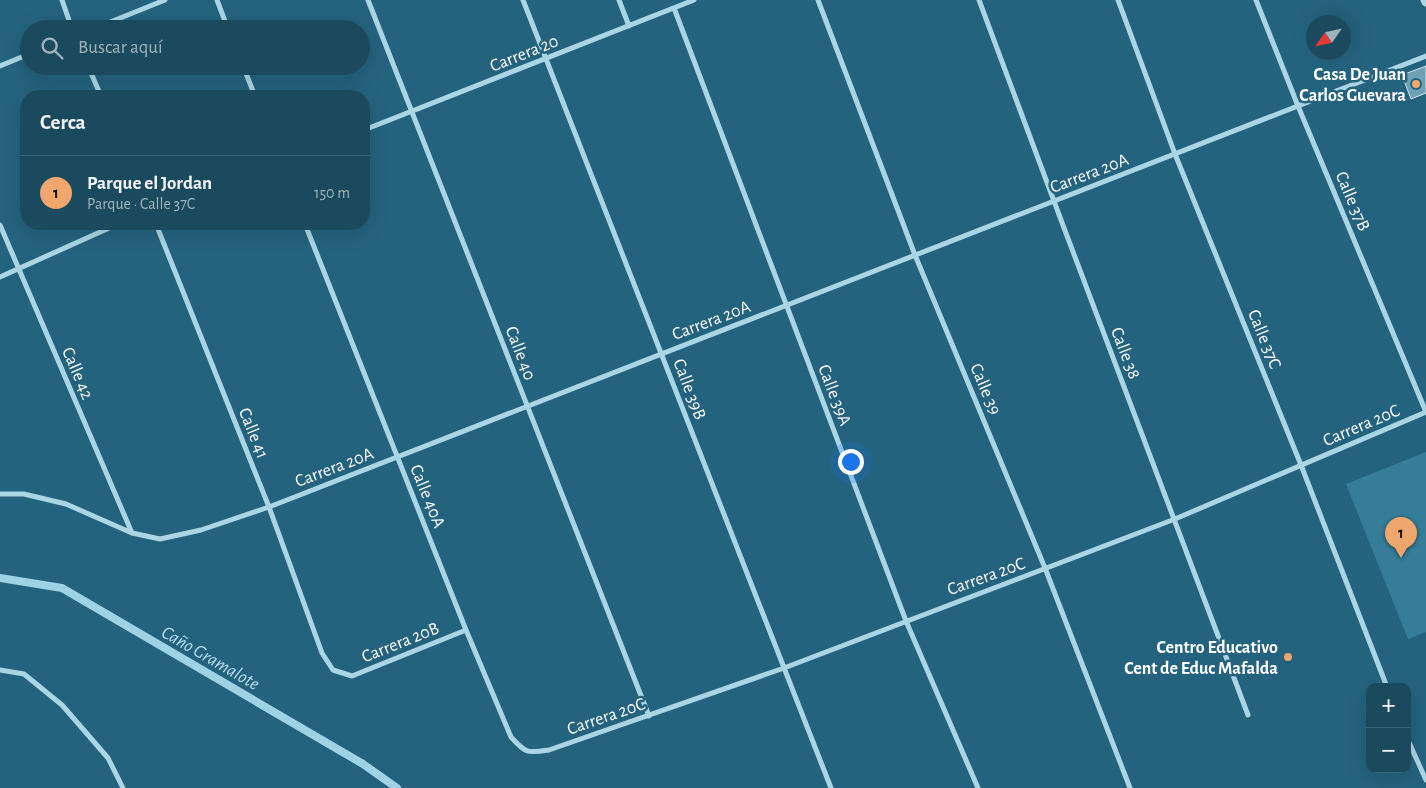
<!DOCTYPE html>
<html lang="es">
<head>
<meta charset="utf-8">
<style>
	:root { --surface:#1b4a5e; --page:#245164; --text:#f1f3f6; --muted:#a0b3bc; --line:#396273; --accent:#efa76e }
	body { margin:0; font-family:"Alegreya Sans",sans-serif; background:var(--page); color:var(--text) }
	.controls { position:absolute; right:15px; bottom:15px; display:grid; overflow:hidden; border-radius:10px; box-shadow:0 5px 20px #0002 }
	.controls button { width:45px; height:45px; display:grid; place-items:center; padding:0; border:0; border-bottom:1px solid var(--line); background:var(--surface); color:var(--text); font:25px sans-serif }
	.compass { position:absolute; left:1306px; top:15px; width:45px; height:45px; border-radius:50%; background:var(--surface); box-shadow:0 5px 20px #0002; rotate:236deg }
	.you { position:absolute; left:850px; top:461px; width:18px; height:18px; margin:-12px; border:4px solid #fff; border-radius:50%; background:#1a73e8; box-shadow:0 0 0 8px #1a73e833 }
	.badge { display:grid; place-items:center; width:32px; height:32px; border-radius:50%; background:var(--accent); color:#111; font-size:16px; font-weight:700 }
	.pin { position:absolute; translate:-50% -41px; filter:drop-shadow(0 1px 2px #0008) }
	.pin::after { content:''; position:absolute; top:26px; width:18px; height:15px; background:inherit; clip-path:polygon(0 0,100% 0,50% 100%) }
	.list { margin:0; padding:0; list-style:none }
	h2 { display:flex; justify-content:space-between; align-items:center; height:65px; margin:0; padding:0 20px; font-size:21px }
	h2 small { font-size:16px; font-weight:400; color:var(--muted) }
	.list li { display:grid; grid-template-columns:32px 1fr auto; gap:15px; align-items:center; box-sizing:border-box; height:75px; padding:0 20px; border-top:1px solid var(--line) }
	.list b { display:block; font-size:19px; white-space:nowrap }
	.list p { margin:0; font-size:16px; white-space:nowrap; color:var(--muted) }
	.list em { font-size:16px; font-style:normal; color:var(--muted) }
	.icon { flex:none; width:28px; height:28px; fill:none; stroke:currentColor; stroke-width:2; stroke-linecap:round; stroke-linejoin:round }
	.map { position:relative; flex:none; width:1426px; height:788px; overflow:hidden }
	.search { position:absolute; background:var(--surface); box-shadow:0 5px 20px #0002; left:20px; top:20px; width:350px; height:55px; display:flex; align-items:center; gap:12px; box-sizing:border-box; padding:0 18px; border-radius:28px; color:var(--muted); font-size:19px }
	.panel { position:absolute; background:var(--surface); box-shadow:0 5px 20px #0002; left:20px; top:90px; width:350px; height:140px; border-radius:20px }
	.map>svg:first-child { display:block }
	.park { fill:#357d99 }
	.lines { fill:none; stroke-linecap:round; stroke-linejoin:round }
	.stream { stroke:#9ed3e6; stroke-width:8 }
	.building { fill:#6ea1b6; stroke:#cde9f4 }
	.minor { stroke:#aad5e5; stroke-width:5 }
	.tertiary { stroke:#aad5e5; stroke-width:9 }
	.poi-dot { fill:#efa76e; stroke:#24637e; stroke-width:2 }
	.labels { text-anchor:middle; stroke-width:5; stroke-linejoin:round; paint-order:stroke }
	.street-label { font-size:18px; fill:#fff; stroke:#24637e }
	.poi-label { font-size:18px; font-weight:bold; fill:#fff; stroke:#24637e; text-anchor:end }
	.water-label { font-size:19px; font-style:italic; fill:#b5deed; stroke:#24637e }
</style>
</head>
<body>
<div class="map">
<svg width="1426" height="788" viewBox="0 0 1426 788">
	<rect width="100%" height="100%" fill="#24637e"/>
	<!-- park -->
	<path class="park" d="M 1426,452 L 1426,632 L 1408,639 L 1346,484 Z"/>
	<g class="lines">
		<!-- stream -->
		<path class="stream" d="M 0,578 L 62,588 L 363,764 L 397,788"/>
	</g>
	<!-- building -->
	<path class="building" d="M 1426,66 L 1426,93 L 1411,99 L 1402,75 Z"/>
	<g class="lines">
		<!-- minor -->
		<path class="minor" d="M 62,0 L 72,29
			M 217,0 L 228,29
			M 368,0 L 649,716
			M 523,0 L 831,788
			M 619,0 L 629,26
			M 818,0 L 915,255 L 1045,568 L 1130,788
			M 979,0 C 1067,239 1159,477 1248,715
			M 1118,0 L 1175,154 L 1301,465 L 1387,687
			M 1256,0 L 1298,106 L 1426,412
			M 674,8 L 906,621 L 978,788
			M 93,29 L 165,0
			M 0,66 L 29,54
			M 88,66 L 101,96
			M 243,66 L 255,96
			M 364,130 L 694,0
			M 156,224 L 269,507 L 322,653 L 333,670 L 352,676 L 466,630
			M 305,224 L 466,630 L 511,737 C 526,754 528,753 549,750 L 784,668 L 1175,519 L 1426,412
			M 0,225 L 132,533
			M 0,277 L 118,224
			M 0,494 L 24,494 L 66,504 L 132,533 L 160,539 L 201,530 L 269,507 L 1426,56
			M 0,670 L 24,674 L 62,705 L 108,758 L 123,788
			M 1407,738 L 1426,780"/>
		<!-- tertiary -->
		<path class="tertiary" d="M 1425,0 L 1426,2"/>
	</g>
	<!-- markers -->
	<g class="poi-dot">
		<circle cx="1416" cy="84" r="5"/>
		<circle cx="1288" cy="657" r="5"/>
	</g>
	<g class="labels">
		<!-- street labels -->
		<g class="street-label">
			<text transform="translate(524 53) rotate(-22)" y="6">Carrera 20</text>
			<text transform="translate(1089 173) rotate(-21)" y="6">Carrera 20A</text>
			<text transform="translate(1353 201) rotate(67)" y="6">Calle 37B</text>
			<text transform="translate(711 320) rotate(-21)" y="6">Carrera 20A</text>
			<text transform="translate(1265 339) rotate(68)" y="6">Calle 37C</text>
			<text transform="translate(521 353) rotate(69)" y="6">Calle 40</text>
			<text transform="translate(1126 353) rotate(69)" y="6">Calle 38</text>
			<text transform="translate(78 373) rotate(67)" y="6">Calle 42</text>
			<text transform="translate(690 389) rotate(69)" y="6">Calle 39B</text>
			<text transform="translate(986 389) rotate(67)" y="6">Calle 39</text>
			<text transform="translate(835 395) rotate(69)" y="6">Calle 39A</text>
			<text transform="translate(1361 425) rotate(-23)" y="6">Carrera 20C</text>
			<text transform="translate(254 433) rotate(68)" y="6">Calle 41</text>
			<text transform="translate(334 467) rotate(-21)" y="6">Carrera 20A</text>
			<text transform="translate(428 496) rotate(68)" y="6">Calle 40A</text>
			<text transform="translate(986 576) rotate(-20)" y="6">Carrera 20C</text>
			<text transform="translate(400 642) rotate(-22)" y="6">Carrera 20B</text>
			<text transform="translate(606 716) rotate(-19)" y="6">Carrera 20C</text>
		</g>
		<!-- poi labels -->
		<g class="poi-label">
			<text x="1406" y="80">Casa De Juan<tspan x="1406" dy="21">Carlos Guevara</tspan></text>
			<text x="1278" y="653">Centro Educativo<tspan x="1278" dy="21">Cent de Educ Mafalda</tspan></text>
		</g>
		<!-- water labels -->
		<g class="water-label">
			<text transform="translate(211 657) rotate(30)" y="7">Caño Gramalote</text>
		</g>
	</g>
</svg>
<div class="controls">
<button>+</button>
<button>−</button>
</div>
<svg class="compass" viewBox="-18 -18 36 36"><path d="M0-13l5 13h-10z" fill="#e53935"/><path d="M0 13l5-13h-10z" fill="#a0b3bc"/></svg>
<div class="you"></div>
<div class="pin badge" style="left:1401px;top:558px">1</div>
<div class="search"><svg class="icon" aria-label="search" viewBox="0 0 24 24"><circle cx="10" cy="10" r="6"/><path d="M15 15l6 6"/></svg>Buscar aquí</div>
<section class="panel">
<h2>Cerca<small></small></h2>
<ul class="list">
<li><span class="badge">1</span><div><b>Parque el Jordan</b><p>Parque · Calle 37C</p></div><em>150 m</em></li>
</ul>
</section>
</div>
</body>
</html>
